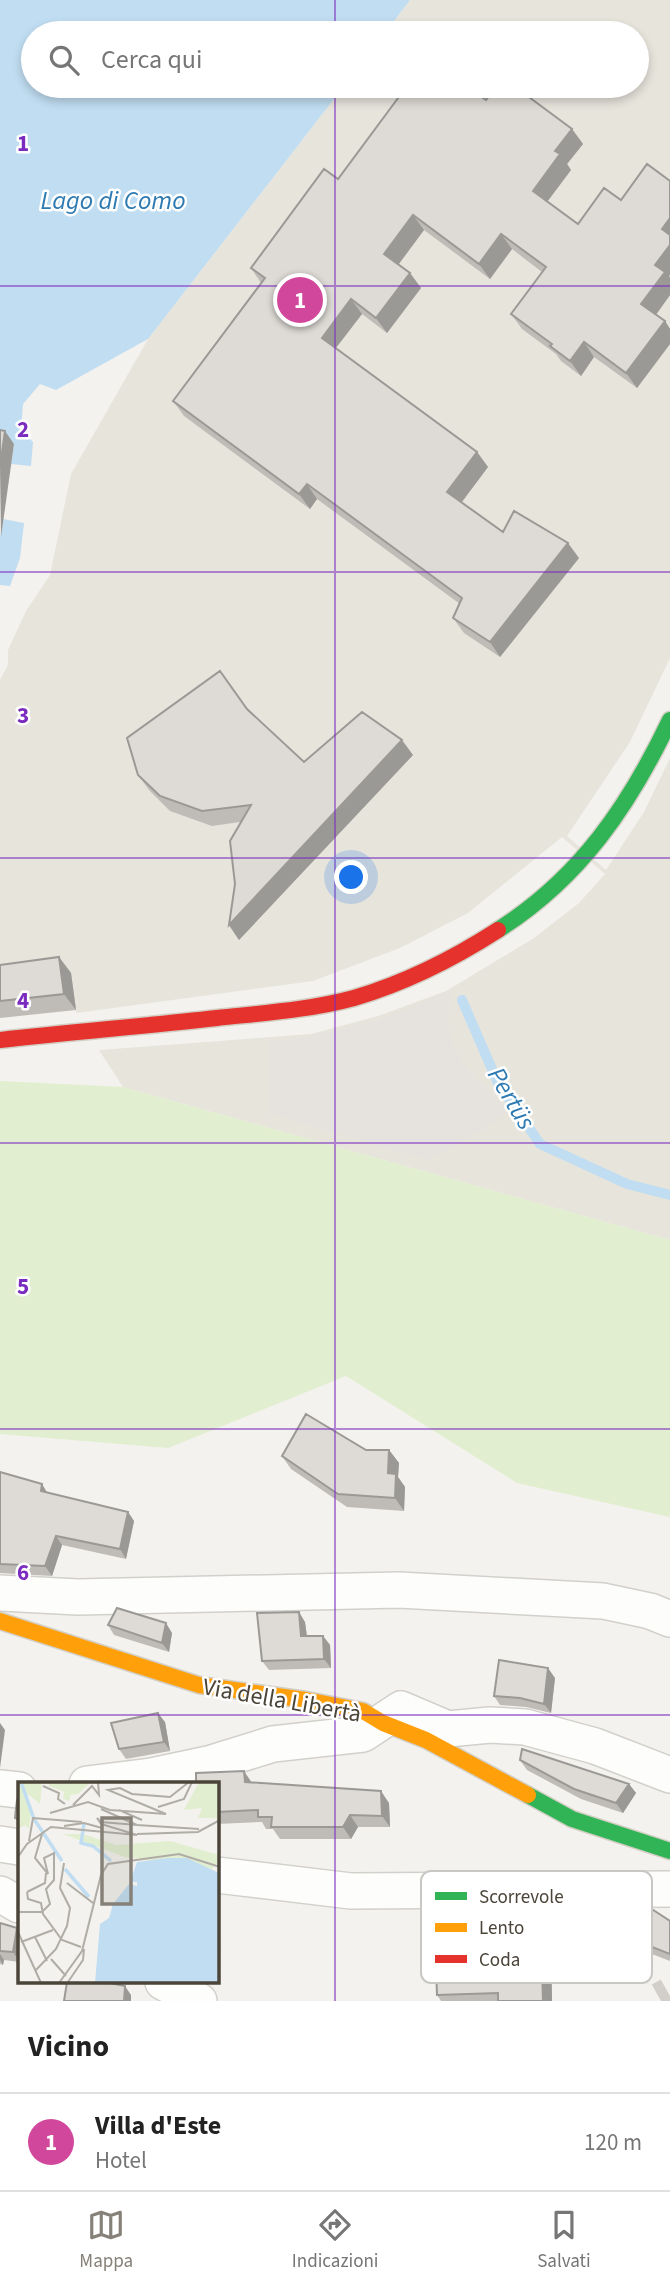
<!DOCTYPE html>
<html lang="it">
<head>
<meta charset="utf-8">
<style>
	:root { --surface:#fff; --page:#f2f2f2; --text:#222; --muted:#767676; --line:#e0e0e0; --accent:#868178 }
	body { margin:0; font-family:"Source Sans 3",sans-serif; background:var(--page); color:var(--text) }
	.you { position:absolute; left:352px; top:878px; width:24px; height:24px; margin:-18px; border:5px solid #fff; border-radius:50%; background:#1a73e8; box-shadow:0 0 0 10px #1a73e833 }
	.badge { display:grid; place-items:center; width:46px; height:46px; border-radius:50%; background:var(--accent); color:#fff; font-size:23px; font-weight:700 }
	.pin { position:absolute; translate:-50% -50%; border:4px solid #fff; box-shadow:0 2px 7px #0006 }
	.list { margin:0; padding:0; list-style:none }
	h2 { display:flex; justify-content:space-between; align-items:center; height:91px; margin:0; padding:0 28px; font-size:30px }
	h2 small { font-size:23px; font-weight:400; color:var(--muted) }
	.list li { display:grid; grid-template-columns:46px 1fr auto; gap:21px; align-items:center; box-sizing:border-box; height:98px; padding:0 28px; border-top:2px solid var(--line) }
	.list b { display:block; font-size:26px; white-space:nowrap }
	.list p { margin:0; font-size:23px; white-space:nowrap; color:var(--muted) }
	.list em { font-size:23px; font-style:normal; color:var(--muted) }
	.icon { flex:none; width:38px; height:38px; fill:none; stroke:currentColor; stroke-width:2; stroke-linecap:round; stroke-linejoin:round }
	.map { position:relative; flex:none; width:670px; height:2001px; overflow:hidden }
	.search { position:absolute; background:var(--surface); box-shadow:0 4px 10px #0003; left:21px; right:21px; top:21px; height:77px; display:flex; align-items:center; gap:18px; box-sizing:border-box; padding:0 24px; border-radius:38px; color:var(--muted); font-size:26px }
	.sheet { height:189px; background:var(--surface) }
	nav { display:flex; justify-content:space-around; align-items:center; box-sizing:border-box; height:98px; border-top:2px solid var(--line); background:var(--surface); font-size:19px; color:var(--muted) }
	nav a { display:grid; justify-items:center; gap:4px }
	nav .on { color:var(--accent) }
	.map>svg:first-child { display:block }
	.residential { fill:#e7e4dc }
	.green { fill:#e1eecf }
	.parking { fill:#e6e3df }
	.water { fill:#c0ddf1 }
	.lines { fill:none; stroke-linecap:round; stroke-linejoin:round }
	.stream { stroke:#c0ddf1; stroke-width:10 }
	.highway-tunnel { stroke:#d2cfca; stroke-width:38; stroke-dasharray:38 19; stroke-linecap:butt }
	.street-casing { stroke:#d2d0cb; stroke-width:38 }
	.fast-casing { stroke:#d3cfc5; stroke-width:19 }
	.slow-casing { stroke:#d3cfc5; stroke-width:19 }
	.jam-casing { stroke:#d3cfc5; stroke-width:19 }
	.street { stroke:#fdfdfc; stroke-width:35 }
	.fast { stroke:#30b455; stroke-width:16 }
	.slow { stroke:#ff9f0a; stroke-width:16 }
	.jam { stroke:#e5322d; stroke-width:16 }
	.wall { fill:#bfbcb8 }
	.shaded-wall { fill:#9b9996 }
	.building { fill:#dedbd6; stroke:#9b9996; stroke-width:2 }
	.grid { fill:none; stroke:#7b2cbf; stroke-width:2; stroke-opacity:0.55 }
	.labels { text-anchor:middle; stroke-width:5; stroke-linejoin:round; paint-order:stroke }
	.street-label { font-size:24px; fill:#4b4439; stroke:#fff }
	.water-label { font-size:26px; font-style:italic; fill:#2e7ab2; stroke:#fff }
	.inset-river { fill:none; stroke:#c0ddf1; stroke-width:3.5 }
	.inset-road { fill:none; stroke:#b0aca6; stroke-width:2 }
	.view { fill:#868178; fill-opacity:0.15; stroke:#868178; stroke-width:3.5 }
	.inset-edge { fill:none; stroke:#4b4439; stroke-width:3.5 }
	.key { fill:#fff; stroke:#c9c7c4; stroke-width:2 }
	.key-label { font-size:19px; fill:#4b4439 }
	.grid-label { font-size:23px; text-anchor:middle; font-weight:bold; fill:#7b2cbf; stroke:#fff; stroke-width:5; stroke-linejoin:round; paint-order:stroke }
</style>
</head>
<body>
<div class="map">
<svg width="670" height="2001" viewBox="0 0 670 2001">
	<rect width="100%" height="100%" fill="#f4f2ee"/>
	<!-- residential -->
	<path class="residential" d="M 410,0 L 670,0 L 670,658 L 630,742 L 567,836 L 606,870 L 644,812 L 670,758 L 670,1240 L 123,1087 L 99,1050 L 311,1034 L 378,1016 L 446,991 L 534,938 L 579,903 L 605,874 L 562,837 L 468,913 L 400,948 L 313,981 L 76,1013 L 70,973 L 0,982 L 0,680 L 8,665 L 8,650 L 26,611 L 50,575 L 71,474 L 148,339 L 344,86 L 637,86 L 637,33 L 385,33 Z"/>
	<!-- green -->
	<path class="green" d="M 0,1081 L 123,1087 L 670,1240 L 670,1517 L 517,1483 L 346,1376 L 168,1448 L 0,1434 Z"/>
	<!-- parking -->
	<path class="parking" d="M 450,991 L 448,1025 L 458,1055 L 474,1077 L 497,1100 L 512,1109 L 485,1129 L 427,1160 L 268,1113 L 269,1042 L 310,1036 L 379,1020 Z"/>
	<!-- water -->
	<path class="water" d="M 0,0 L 410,0 L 385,33 L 33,33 L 33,86 L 344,86 L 148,339 L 56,390 L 40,384 L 23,404 L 21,430 L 33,442 L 31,466 L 11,464 L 14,444 L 0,442 Z
		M 3,519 L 24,523 L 20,558 L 10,586 L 0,585 L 0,537 Z"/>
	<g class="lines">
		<!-- stream -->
		<path class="stream" d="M 462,1000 L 498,1083 L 540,1144 L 627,1184 L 670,1195"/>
		<!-- highway-tunnel -->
		<path class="highway-tunnel" d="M 661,2001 L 670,1996"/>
		<defs>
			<path id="street" d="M 0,1593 L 78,1597 L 399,1590 L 603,1601 L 650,1611 L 670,1619
				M 87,1784 L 151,1776 L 212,1763 L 273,1744 L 363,1734 L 401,1709 L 448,1729 L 490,1725 L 525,1727 L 595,1746 L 670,1775
				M 0,1788 L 19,1790
				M 0,1844 L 19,1847
				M 217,1875 L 351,1891 L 670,1889
				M 0,1894 L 19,1905
				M 163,1982 L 199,2001"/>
			<path id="fast" d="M 498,930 C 580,878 629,806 670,720
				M 528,1795 L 572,1819 L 670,1851"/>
			<path id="slow" d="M 0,1621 L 199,1685 L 306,1700 L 363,1711 L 383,1723 L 426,1740 L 528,1795"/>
			<path id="jam" d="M 0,1040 C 72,1032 145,1026 217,1018 C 263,1013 310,1010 354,998 C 405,983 453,959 498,930"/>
		</defs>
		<!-- street casing -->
		<use href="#street" class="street-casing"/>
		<!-- fast casing -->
		<use href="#fast" class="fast-casing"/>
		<!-- slow casing -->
		<use href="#slow" class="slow-casing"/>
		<!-- jam casing -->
		<use href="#jam" class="jam-casing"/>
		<!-- street -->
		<use href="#street" class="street"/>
		<!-- fast -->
		<use href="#fast" class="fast"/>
		<!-- slow -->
		<use href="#slow" class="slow"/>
		<!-- jam -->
		<use href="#jam" class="jam"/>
	</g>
	<!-- wall -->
	<path class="wall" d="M 486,100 L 572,129 L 583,144 L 567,164 L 571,170 L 547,202 L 578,224 L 621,200 L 670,181 L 670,275 L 669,276 L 670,278 L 670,295 L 656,315 L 665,321 L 670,329 L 670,344 L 637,388 L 594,357 L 581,376 L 561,361 L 556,354 L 522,329 L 511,314 L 542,272 L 512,249 L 490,279 L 424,230 L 399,264 L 410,273 L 421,288 L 387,333 L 362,314 L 336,348 L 477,452 L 488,467 L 462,502 L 503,532 L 579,558 L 500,657 L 464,633 L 453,618 L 460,604 L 317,499 L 310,509 L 184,416 L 173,401 L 261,283 L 251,268 L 338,179 Z
		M 247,709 L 304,762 L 413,755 L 239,940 L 229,925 L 235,884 L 240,822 L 212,826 L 170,811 L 149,790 L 138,775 Z
		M 59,957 L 71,973 L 76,1010 L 0,1018 L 0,965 Z
		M 366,1450 L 389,1450 L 399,1463 L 398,1477 L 405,1487 L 404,1511 L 347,1507 L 291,1469 L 282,1456 Z
		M 0,1472 L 48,1493 L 128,1512 L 134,1521 L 126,1559 L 62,1545 L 52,1576 L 0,1573 Z
		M 305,1622 L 307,1636 L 323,1636 L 330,1645 L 331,1668 L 269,1670 L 262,1661 Z
		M 108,1625 L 172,1633 L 169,1652 L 114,1635 Z
		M 555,1678 L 551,1713 L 526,1707 L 500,1705 L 494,1696 Z
		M 165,1722 L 170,1751 L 126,1759 L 119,1749 Z
		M 520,1760 L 629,1784 L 636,1793 L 623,1813 L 581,1799 L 527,1770 Z
		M 252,1782 L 389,1803 L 390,1827 L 358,1827 L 351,1839 L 280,1839 L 273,1829 L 266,1829 L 262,1822 L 217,1824 L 217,1784 Z
		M 670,1921 L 670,1961 L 631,1946 L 624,1936 Z
		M 0,1923 L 17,1928 L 19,1931 L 19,1962 L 4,1960 L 3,1965 L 0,1964 Z
		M 541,1933 L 551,1946 L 552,2001 L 441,2001 L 437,1995 Z"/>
	<!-- shaded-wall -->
	<path class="shaded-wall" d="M 572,129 L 583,144 L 567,164 L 571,170 L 544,206 L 533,191 L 555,151 Z
		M 413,215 L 424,230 L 395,269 L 384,254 Z
		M 670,218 L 670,241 L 662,229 Z
		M 501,234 L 512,249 L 490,279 L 479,264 Z
		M 670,245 L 670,275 L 669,276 L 670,278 L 670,295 L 652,320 L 641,304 L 655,265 Z
		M 410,273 L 421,288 L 387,333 L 376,318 Z
		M 351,299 L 362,314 L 332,353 L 322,338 Z
		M 665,321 L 670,329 L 670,344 L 637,388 L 626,373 Z
		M 584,342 L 594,357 L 581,376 L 570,361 Z
		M 5,431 L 14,444 L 1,537 L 0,466 Z
		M 477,452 L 488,467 L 458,507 L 447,492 Z
		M 307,484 L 317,499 L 310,509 L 299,494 Z
		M 568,543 L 579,558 L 500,657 L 490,642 Z
		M 402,740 L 413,755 L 239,940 L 229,925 Z
		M 59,957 L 71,973 L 76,1010 L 64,994 Z
		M 389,1450 L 399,1463 L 398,1477 L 405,1487 L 404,1511 L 395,1498 L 388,1473 Z
		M 42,1484 L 48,1494 L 41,1491 Z
		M 128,1512 L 134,1521 L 126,1559 L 120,1549 Z
		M 56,1536 L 62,1545 L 52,1576 L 45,1566 Z
		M 299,1612 L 305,1622 L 308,1645 L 301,1636 Z
		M 166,1623 L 172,1633 L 169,1652 L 162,1643 Z
		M 323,1636 L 330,1645 L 331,1668 L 324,1659 Z
		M 548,1668 L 555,1678 L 551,1713 L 544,1704 Z
		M 158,1713 L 165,1722 L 170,1751 L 164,1742 Z
		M 0,1723 L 5,1730 L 0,1768 Z
		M 244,1771 L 252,1783 L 245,1782 Z
		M 629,1784 L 636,1793 L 623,1813 L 616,1803 Z
		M 381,1791 L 389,1803 L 390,1827 L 382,1816 Z
		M 350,1815 L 358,1827 L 351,1839 L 343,1827 Z
		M 17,1928 L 19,1931 L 19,1961 L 13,1952 Z
		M 541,1933 L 551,1946 L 552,2001 L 543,2001 Z
		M 0,1954 L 4,1960 L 3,1965 L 0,1960 Z
		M 125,1986 L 131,1995 L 131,2001 L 124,2001 Z"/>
	<!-- building -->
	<path class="building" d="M 407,86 L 467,86 L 486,100 L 496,86 L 514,86 L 572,129 L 555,151 L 560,154 L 533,191 L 578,224 L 604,188 L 621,200 L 647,164 L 670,181 L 670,218 L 662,229 L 670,235 L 670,245 L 655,265 L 665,272 L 641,304 L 665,321 L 626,373 L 584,342 L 570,361 L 550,346 L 552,344 L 511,314 L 546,267 L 501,234 L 479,264 L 413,215 L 384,254 L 410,273 L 376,318 L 351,299 L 322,338 L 477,452 L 447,492 L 503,532 L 514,511 L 568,543 L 490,642 L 453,618 L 462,598 L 307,484 L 299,494 L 173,401 L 265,278 L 251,268 L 324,169 L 338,179 Z
		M 0,430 L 5,431 L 0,466 Z
		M 220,671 L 247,709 L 304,762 L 362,712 L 402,740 L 229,925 L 235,884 L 230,841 L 251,805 L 202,811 L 160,796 L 138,775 L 127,738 Z
		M 59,957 L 64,994 L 0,1001 L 0,965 Z
		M 306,1414 L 366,1450 L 389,1450 L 388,1473 L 396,1474 L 395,1498 L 338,1494 L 282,1456 Z
		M 0,1472 L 42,1484 L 41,1491 L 128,1512 L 120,1549 L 56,1536 L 45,1566 L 0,1564 Z
		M 117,1608 L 166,1623 L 162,1643 L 108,1625 Z
		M 299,1612 L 301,1636 L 323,1636 L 324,1659 L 262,1661 L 257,1613 Z
		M 499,1660 L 548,1668 L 544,1704 L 520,1698 L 494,1696 Z
		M 158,1713 L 164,1742 L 119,1749 L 111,1723 Z
		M 522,1749 L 629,1784 L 616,1803 L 574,1789 L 520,1760 Z
		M 244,1771 L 245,1782 L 381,1791 L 382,1816 L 350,1815 L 343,1827 L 271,1827 L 272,1817 L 258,1817 L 258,1810 L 217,1812 L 217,1784 L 196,1784 L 196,1773 Z
		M 19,1798 L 19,1820 L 15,1818 L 17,1800 Z
		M 644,1904 L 670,1921 L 670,1954 L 624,1936 Z
		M 0,1923 L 17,1928 L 13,1952 L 0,1951 Z
		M 541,1933 L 543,2001 L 498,2001 L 498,1993 L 437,1995 L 435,1937 Z
		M 67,1982 L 105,1982 L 125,1986 L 124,2001 L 64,2001 Z"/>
	<!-- grid -->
	<path class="grid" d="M 335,0 L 335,33M 335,86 L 335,2001M 0,286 L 670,286M 0,572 L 670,572M 0,858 L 670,858M 0,1143 L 670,1143M 0,1429 L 670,1429M 0,1715 L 670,1715"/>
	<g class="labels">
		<!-- street labels -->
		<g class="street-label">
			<text transform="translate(282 1700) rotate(10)" y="8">Via della Libertà</text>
		</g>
		<!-- water labels -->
		<g class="water-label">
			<text x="113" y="209">Lago di Como</text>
			<text transform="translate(512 1098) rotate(59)" y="9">Pertüs</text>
		</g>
	</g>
	<!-- overview -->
	<g transform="translate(18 1782)">
		<rect width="201" height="201" fill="#f4f2ee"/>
		<path d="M 0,0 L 24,0 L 22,22 L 10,12 L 7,15 L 13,30 L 11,47 L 7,43 L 0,47 ZM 31,0 L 73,0 L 60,12 L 52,13 L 52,19 L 45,17 L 46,10 L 31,4 ZM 181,0 L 201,0 L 201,36 L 180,36 L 184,26 L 166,28 ZM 45,52 L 65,52 L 98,63 L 152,59 L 201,73 L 201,79 L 194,87 L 107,75 Z" fill="#e1eecf"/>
		<path d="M 150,76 L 169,76 L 201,91 L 201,201 L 77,201 L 82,142 L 91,136 L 95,122 L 111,102 L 119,104 L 119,100 L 112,100 L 119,80 Z" fill="#c0ddf1"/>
		<path class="inset-river" d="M 3,0 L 16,37 L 44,79M 66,42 L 63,61 L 75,64 L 93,79M 47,87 L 71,115M 127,201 L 202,157M 144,201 L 202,163M 162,201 L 202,178"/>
		<path class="inset-road" d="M 25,4 L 41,11 L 40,17 L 47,22M 55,23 L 74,4 L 81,13 L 80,0M 140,25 L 166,17 L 174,0M 101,28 L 124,38M 32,31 L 70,20 L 92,28 L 148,32 L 90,8 L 102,6 L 114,12 L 152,15 L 171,0M 119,43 L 181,47M 46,44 L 66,41 L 84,46M 119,52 L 180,50 L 202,38M 11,59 L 15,36 L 64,40M 0,75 L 9,62 L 33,45 L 119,53 L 83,42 L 79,36 L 83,40 L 119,43 L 83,27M 49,101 L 75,121M 9,110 L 10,117 L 23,121 L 25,132 L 44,158 L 63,165M 9,110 L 27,101 L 28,91M 0,130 L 24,130 L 32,122 L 28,107 L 36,98 L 36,71 L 26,76 L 30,92 L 17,76 L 24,52M 0,150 L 23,201M 17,155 L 29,179M 3,160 L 35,148M 33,177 L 48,194M 17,189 L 38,167 L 49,144 L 52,126 L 42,106 L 46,81M 50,200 L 65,178 L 66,167M 41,201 L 64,169 L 83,93 L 90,82 L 161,72 L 202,85"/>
		<path class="view" d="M 84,36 L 113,36 L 113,122 L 84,122 Z"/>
		<rect width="201" height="201" class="inset-edge"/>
	</g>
	<!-- legend -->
	<rect x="421" y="1871" width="231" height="112" rx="10" class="key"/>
	<rect x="435" y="1892" width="32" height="8" fill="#30b455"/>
	<rect x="435" y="1923" width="32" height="9" fill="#ff9f0a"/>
	<rect x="435" y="1955" width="32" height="8" fill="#e5322d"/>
	<g class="key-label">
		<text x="479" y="1903">Scorrevole</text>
		<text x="479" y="1934">Lento</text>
		<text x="479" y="1966">Coda</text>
	</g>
	<g class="grid-label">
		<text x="23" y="151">1</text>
		<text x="23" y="437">2</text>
		<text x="23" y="723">3</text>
		<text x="23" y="1008">4</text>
		<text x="23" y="1294">5</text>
		<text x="23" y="1580">6</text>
	</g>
</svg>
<div class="you"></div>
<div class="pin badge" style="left:300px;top:300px;background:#d1479c">1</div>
<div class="search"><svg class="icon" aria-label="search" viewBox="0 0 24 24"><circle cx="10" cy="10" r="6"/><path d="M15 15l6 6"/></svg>Cerca qui</div>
</div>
<section class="sheet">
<h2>Vicino<small></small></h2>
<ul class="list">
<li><span class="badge" style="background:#d1479c">1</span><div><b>Villa d'Este</b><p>Hotel</p></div><em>120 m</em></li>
</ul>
</section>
<nav>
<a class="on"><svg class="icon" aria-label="map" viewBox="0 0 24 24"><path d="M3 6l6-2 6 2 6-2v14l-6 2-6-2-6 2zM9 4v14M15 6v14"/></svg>Mappa</a>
<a><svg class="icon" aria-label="directions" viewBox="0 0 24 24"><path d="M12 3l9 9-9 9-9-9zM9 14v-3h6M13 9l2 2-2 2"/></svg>Indicazioni</a>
<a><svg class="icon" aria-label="saved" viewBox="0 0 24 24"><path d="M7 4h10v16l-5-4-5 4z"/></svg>Salvati</a>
</nav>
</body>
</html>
